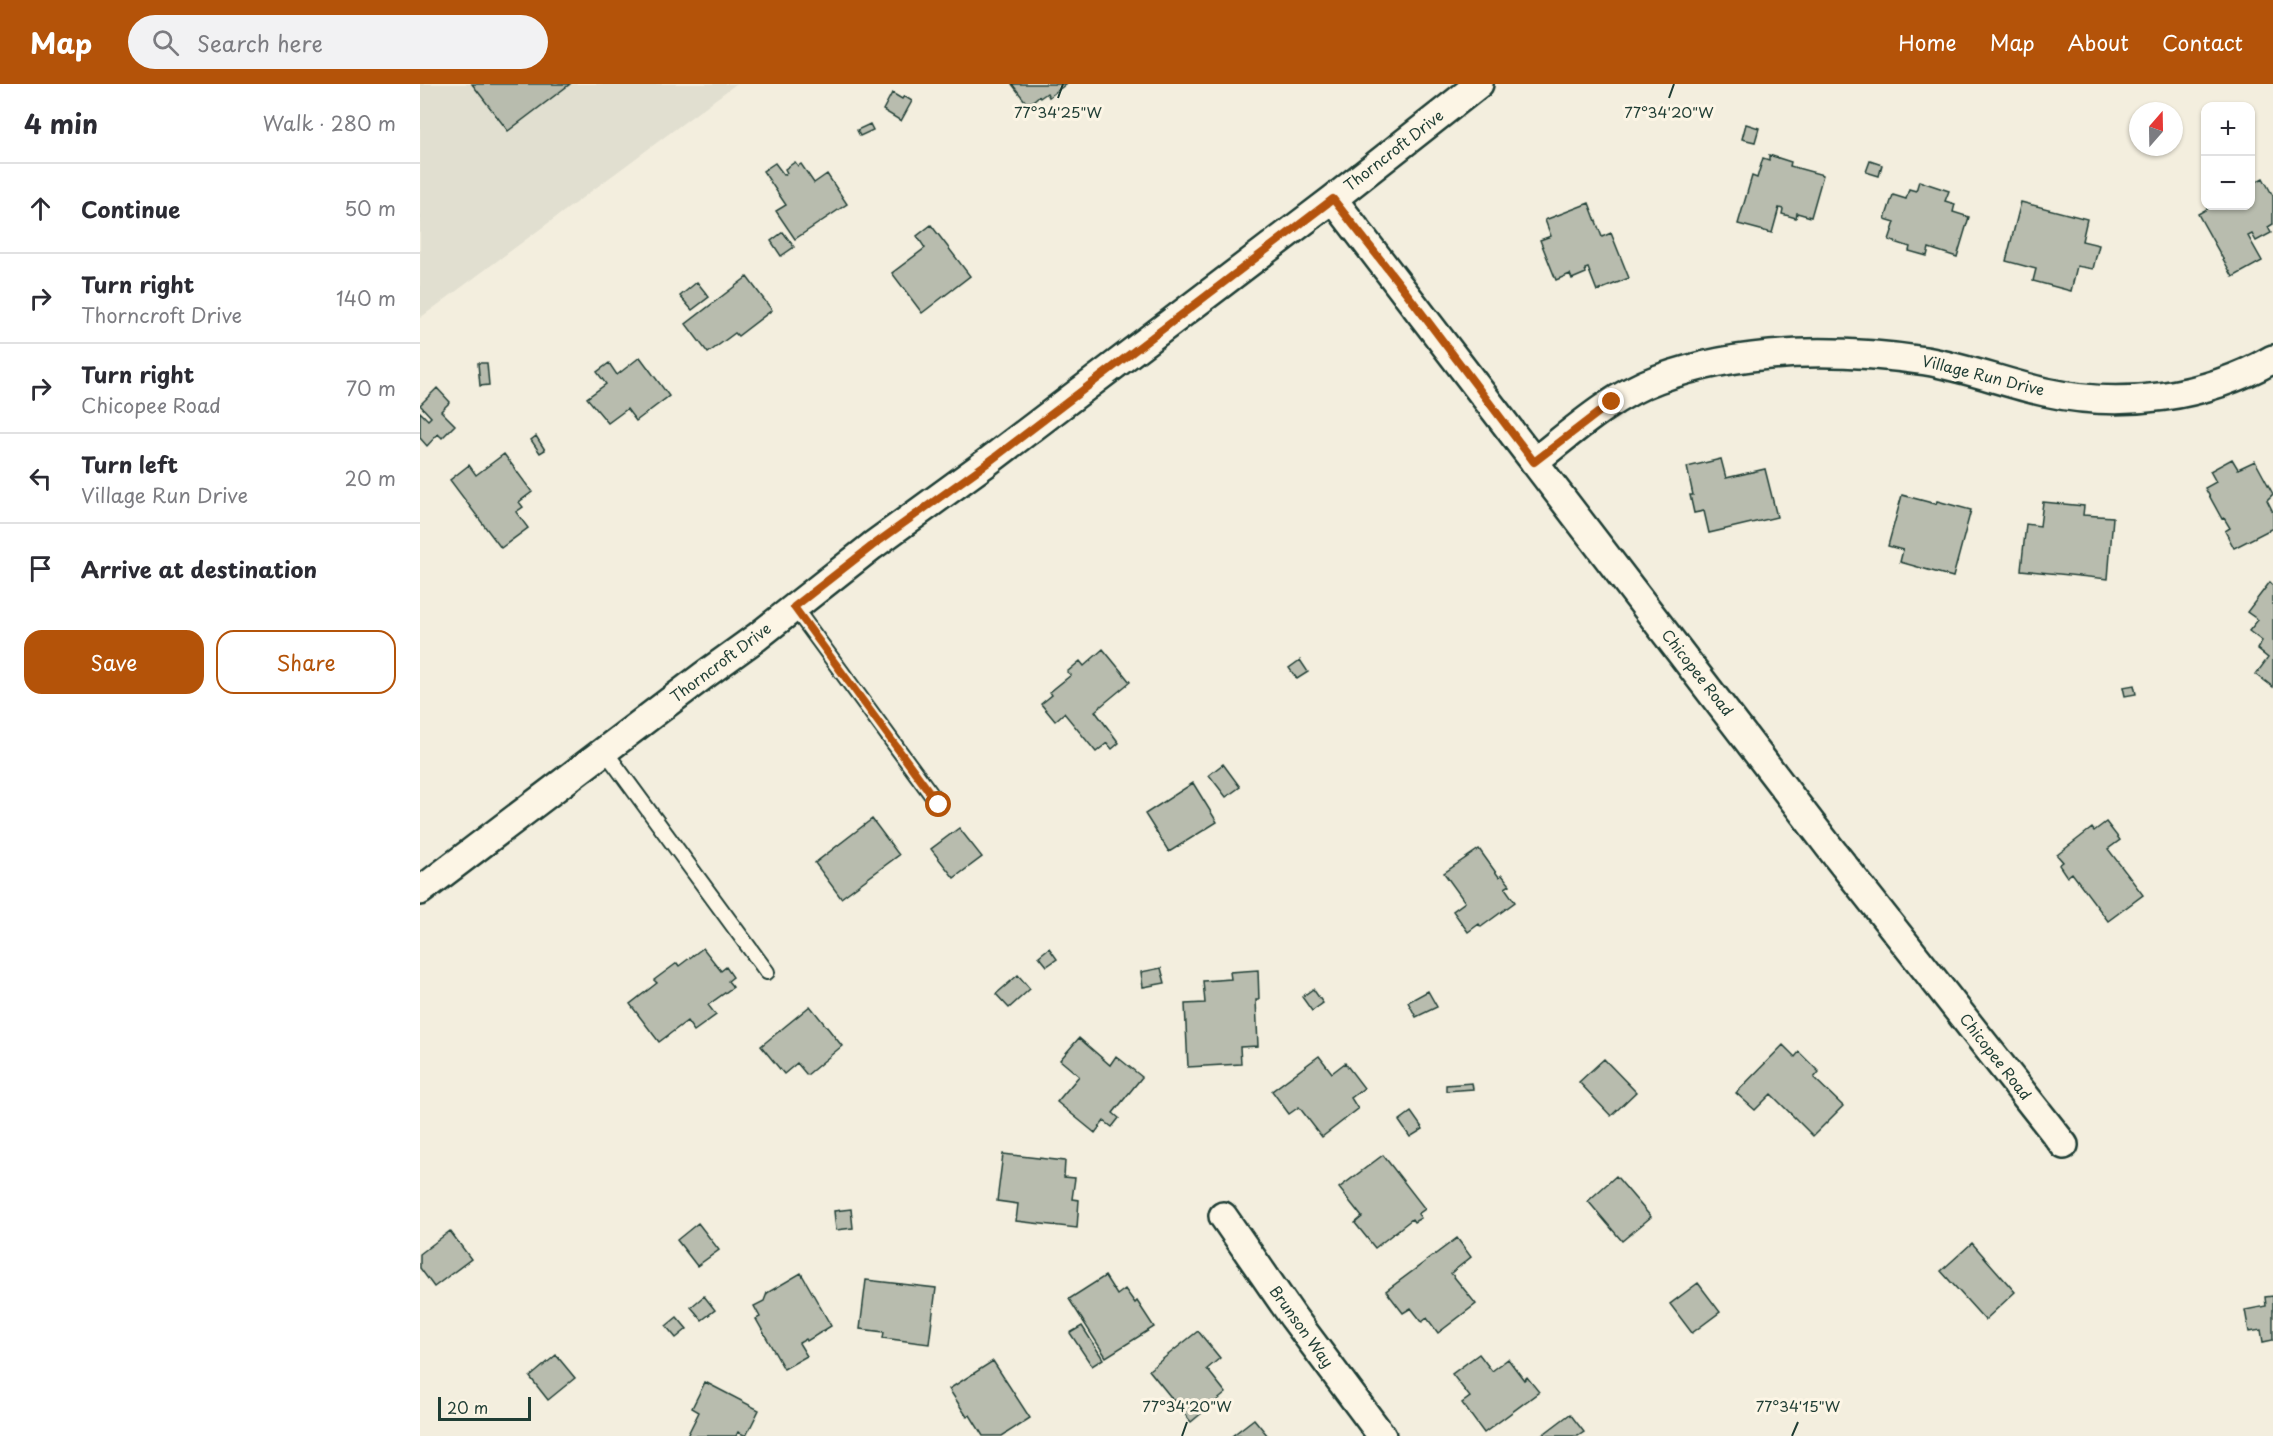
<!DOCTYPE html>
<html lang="en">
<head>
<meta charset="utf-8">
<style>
	:root { --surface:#fff; --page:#f2f2f3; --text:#2b2b33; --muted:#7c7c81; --line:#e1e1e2; --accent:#b45309 }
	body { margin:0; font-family:"Playpen Sans",sans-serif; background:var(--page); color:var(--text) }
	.controls { position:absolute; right:18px; top:18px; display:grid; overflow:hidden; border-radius:12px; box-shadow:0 2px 4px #0004 }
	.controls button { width:54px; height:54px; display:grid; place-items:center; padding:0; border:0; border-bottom:2px solid var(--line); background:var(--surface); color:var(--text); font:30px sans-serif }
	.compass { position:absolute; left:1709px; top:18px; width:54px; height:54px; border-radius:50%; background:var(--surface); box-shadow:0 2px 4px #0004; rotate:20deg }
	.scale { position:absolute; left:18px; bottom:15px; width:93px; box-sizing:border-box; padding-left:6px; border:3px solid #1f3d34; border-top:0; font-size:16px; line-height:21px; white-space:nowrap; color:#1f3d34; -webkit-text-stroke:4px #fcf5e5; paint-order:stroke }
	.stop { position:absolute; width:18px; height:18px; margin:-14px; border:4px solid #b45309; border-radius:50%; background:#fff }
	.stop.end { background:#b45309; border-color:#fff; box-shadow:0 2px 6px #0008 }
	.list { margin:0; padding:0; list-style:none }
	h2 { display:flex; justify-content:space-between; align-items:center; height:78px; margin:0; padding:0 24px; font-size:26px }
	h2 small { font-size:20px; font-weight:400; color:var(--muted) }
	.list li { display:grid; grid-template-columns:39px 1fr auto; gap:18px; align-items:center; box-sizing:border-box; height:90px; padding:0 24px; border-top:2px solid var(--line) }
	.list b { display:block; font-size:22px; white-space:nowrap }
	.list p { margin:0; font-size:20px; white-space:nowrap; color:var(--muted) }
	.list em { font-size:20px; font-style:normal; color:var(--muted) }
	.actions { display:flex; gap:12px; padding:18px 24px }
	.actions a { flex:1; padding:14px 0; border:2px solid var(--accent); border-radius:18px; text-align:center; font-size:21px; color:var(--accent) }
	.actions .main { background:var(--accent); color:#fff }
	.icon { flex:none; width:33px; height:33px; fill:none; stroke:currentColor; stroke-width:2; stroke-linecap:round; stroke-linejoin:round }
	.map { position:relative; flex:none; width:1853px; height:1352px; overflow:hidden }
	header { display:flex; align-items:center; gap:36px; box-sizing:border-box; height:84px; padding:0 30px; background:var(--accent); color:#fff }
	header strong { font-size:28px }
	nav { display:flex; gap:33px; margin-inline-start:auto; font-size:21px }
	.search { width:420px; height:54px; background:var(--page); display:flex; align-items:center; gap:15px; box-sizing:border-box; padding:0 21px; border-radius:33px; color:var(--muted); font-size:22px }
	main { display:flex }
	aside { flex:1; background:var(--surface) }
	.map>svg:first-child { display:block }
	.built { fill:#e1dfd0 }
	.building { fill:#b8bcae; stroke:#1f3d34; stroke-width:1.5 }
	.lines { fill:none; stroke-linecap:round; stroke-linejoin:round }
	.service-casing { stroke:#1f3d34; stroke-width:18 }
	.minor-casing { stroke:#1f3d34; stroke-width:32 }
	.service { stroke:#fcf5e5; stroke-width:14 }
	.minor { stroke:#fcf5e5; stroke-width:27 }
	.route { stroke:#b45309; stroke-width:8 }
	.ticks { fill:none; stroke:#1f3d34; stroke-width:2 }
	.labels { text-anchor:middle; stroke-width:6; stroke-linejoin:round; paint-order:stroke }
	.street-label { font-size:15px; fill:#1f3d34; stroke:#fcf5e5 }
	.ticks-label { font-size:15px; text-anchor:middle; fill:#1f3d34; stroke:#fcf5e5; stroke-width:6; stroke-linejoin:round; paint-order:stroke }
</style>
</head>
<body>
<header>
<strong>Map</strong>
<div class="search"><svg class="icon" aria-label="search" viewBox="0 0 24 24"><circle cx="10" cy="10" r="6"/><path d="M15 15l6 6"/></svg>Search here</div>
<nav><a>Home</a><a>Map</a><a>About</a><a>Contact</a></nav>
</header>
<main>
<aside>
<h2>4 min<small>Walk · 280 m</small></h2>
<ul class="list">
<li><svg class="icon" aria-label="ahead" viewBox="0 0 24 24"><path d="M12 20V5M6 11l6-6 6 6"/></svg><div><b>Continue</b></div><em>50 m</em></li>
<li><svg class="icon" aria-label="right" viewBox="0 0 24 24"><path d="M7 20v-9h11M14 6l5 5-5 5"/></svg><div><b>Turn right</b><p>Thorncroft Drive</p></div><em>140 m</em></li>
<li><svg class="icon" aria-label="right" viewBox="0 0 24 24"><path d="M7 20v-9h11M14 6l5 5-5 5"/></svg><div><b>Turn right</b><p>Chicopee Road</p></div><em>70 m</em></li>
<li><svg class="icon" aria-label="left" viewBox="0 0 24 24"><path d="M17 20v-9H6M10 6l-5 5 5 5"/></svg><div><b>Turn left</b><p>Village Run Drive</p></div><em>20 m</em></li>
<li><svg class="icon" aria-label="arrive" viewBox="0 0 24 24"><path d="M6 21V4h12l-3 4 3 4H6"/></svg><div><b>Arrive at destination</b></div></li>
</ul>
<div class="actions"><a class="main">Save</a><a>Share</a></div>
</aside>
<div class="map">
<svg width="1853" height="1352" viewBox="0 0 1853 1352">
	<rect width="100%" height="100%" fill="#f3eede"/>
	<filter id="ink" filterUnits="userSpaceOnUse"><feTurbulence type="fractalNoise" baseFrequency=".0167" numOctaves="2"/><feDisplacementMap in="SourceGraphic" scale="12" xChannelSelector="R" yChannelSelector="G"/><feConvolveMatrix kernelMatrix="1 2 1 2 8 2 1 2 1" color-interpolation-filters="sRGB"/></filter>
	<g filter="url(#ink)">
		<!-- built -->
		<path class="built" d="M 0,0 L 316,0 L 0,234 Z"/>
		<!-- building -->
		<path class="building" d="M 52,0 L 150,0 L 88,47 Z
			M 592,0 L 646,0 L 629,13 L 627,9 L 620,14 L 619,12 L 608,21 Z
			M 472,9 L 482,15 L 484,12 L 492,17 L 481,37 L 463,26 Z
			M 450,40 L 453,46 L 440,52 L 437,46 Z
			M 1326,40 L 1339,44 L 1335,58 L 1322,55 Z
			M 1349,71 L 1371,78 L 1370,82 L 1403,91 L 1391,133 L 1377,129 L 1376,134 L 1362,130 L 1363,125 L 1359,124 L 1352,149 L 1318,140 L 1332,92 L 1337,94 L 1343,74 L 1349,76 Z
			M 1450,77 L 1462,81 L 1459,92 L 1446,88 Z
			M 375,78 L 378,82 L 381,80 L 394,99 L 407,90 L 427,120 L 375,155 L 356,127 L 366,121 L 343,87 L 355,79 L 364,91 L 367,89 L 365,85 Z
			M 1843,94 L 1853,112 L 1853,140 L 1848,143 L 1851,149 L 1836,157 L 1832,150 L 1828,152 L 1842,177 L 1813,193 L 1778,130 L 1792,122 L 1830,122 L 1830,101 Z
			M 1499,97 L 1529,107 L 1525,117 L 1535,120 L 1533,128 L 1549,133 L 1537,173 L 1509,164 L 1507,172 L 1489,167 L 1490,163 L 1469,156 L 1475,138 L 1465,135 L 1473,111 L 1486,115 L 1489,105 L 1496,107 Z
			M 1601,118 L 1667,135 L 1662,157 L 1679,161 L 1673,185 L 1657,182 L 1651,207 L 1613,197 L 1616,185 L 1586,177 Z
			M 1169,119 L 1182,153 L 1191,149 L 1209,194 L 1177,207 L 1168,184 L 1165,185 L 1166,189 L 1152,195 L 1150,190 L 1136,196 L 1120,156 L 1131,152 L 1125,136 Z
			M 511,141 L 550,192 L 502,229 L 472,189 L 505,164 L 497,152 Z
			M 363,148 L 374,163 L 361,172 L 351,157 Z
			M 327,193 L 352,226 L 318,252 L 315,249 L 288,269 L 266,240 Z
			M 277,198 L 289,213 L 272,226 L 260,212 Z
			M 220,273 L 249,312 L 216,337 L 207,325 L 188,339 L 167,314 L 186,300 L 177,288 L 189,279 L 197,291 Z
			M 58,279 L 67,279 L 69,301 L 60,302 Z
			M 17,304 L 30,318 L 21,327 L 35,341 L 22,354 L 18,350 L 7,362 L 0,354 L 0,328 L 8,336 L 11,333 L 0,321 Z
			M 116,352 L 125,366 L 120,369 L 111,356 Z
			M 84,370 L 112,408 L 99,418 L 103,423 L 96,428 L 108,444 L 81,464 L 30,396 L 49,381 L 56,391 Z
			M 1301,375 L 1306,394 L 1345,385 L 1357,433 L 1289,449 L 1284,427 L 1274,429 L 1270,411 L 1273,411 L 1267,383 Z
			M 1812,375 L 1818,385 L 1835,377 L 1853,410 L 1847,416 L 1853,428 L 1853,444 L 1814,464 L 1805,447 L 1810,444 L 1804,434 L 1802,435 L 1785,404 L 1796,398 L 1790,387 Z
			M 1482,411 L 1516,420 L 1517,417 L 1551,426 L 1533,493 L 1480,478 L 1483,466 L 1468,462 Z
			M 1623,418 L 1664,422 L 1663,431 L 1693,433 L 1688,495 L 1601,486 L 1606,440 L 1620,442 Z
			M 1850,498 L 1853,501 L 1853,603 L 1836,590 L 1848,574 L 1837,565 L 1842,557 L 1829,547 L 1838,536 L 1827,528 Z
			M 683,565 L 710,598 L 675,627 L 699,659 L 692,665 L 687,659 L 676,668 L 644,629 L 635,637 L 621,620 L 632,611 L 630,608 L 651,591 L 647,588 L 660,577 L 664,582 Z
			M 880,576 L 888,588 L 877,595 L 869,584 Z
			M 1714,601 L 1716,610 L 1705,612 L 1703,603 Z
			M 803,680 L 820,703 L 806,713 L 789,691 Z
			M 773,699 L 797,738 L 749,768 L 725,730 Z
			M 452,735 L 479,771 L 421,814 L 395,779 Z
			M 1686,738 L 1700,756 L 1688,765 L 1723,811 L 1688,837 L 1652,789 L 1647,793 L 1639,781 L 1643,778 L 1637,771 L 1672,744 L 1674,747 Z
			M 539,744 L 562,773 L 534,794 L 511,765 Z
			M 1059,765 L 1079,793 L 1082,791 L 1090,801 L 1085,804 L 1095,818 L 1061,843 L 1059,840 L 1048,848 L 1033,827 L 1045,818 L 1024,789 Z
			M 283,864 L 301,887 L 306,883 L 313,893 L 308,897 L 313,903 L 288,921 L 296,931 L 274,947 L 267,937 L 239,958 L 210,920 L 237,899 L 234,896 L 257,879 L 259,882 Z
			M 629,864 L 637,875 L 627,882 L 619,872 Z
			M 741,884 L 745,899 L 723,903 L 721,888 Z
			M 838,886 L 839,916 L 836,916 L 838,962 L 820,963 L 821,980 L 768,983 L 765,920 L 785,919 L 783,897 L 811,895 L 810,888 Z
			M 598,891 L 610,905 L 589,924 L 576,910 Z
			M 893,905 L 903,919 L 892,927 L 882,913 Z
			M 1008,907 L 1017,923 L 996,933 L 988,918 Z
			M 390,922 L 422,962 L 387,991 L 377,979 L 364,990 L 341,962 Z
			M 659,954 L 690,981 L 696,972 L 722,993 L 693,1029 L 699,1034 L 692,1043 L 684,1037 L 675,1049 L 637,1018 L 659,992 L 640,976 Z
			M 1363,961 L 1375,973 L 1379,968 L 1399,988 L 1394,994 L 1423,1022 L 1393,1052 L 1351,1010 L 1335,1026 L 1316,1009 Z
			M 899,972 L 912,989 L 925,979 L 944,1004 L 931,1014 L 938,1025 L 902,1053 L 879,1023 L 869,1030 L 852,1007 Z
			M 1184,975 L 1216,1008 L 1191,1032 L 1159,998 Z
			M 1052,999 L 1053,1005 L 1026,1007 L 1026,1001 Z
			M 991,1028 L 1003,1045 L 990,1053 L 979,1037 Z
			M 583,1070 L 645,1077 L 644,1093 L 655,1094 L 652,1115 L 659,1116 L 657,1144 L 596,1137 L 598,1120 L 577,1117 Z
			M 963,1071 L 1005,1125 L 998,1130 L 1001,1134 L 994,1138 L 992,1135 L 955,1164 L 935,1139 L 942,1133 L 919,1104 Z
			M 1196,1092 L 1231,1133 L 1202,1157 L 1168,1117 Z
			M 431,1125 L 433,1144 L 416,1146 L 414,1127 Z
			M 278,1139 L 299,1166 L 277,1182 L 257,1156 Z
			M 30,1147 L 51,1175 L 14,1203 L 0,1184 L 0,1170 Z
			M 1037,1154 L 1051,1173 L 1031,1189 L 1056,1220 L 1018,1249 L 1007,1234 L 1002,1238 L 991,1224 L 983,1229 L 966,1207 Z
			M 1552,1159 L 1595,1208 L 1565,1236 L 1521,1187 Z
			M 381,1189 L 411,1242 L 387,1257 L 386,1255 L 379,1259 L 387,1272 L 364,1285 L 336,1235 L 340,1233 L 334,1222 L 344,1217 L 347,1209 Z
			M 685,1192 L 697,1211 L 705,1205 L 715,1219 L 717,1217 L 734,1243 L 686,1273 L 649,1215 Z
			M 446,1196 L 516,1204 L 509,1260 L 463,1254 L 464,1248 L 440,1245 Z
			M 1278,1199 L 1300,1228 L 1272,1249 L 1250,1220 Z
			M 284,1212 L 295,1226 L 282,1236 L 271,1223 Z
			M 1853,1212 L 1853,1256 L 1843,1258 L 1841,1246 L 1829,1248 L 1825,1226 L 1846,1222 L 1845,1213 Z
			M 257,1233 L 267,1245 L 256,1254 L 246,1242 Z
			M 662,1242 L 683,1275 L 672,1282 L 650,1249 Z
			M 778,1247 L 800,1274 L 787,1285 L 806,1309 L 771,1338 L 729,1286 Z
			M 1059,1270 L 1072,1287 L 1088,1275 L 1104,1296 L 1107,1293 L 1119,1308 L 1064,1349 L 1042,1319 L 1050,1313 L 1032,1290 Z
			M 136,1271 L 155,1294 L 128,1316 L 110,1293 Z
			M 573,1277 L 610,1334 L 582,1352 L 563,1352 L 550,1331 L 547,1333 L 529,1305 Z
			M 285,1298 L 339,1326 L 326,1352 L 318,1348 L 316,1352 L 267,1352 L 279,1328 L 272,1324 Z
			M 1150,1330 L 1164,1348 L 1158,1352 L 1121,1352 Z
			M 834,1335 L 848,1352 L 812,1352 Z"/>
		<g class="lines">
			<defs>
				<path id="service" d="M 374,523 L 519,721
					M 185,667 L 347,888"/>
				<path id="minor" d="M 913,115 L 1410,764 L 1644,1061
					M 1114,378 C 1152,348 1191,312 1238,295 C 1323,264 1417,264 1506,277 C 1547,284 1585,299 1625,308 C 1702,325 1785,314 1853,275
					M 0,807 L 283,592 L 337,553 L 452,462 L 566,379 L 913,115 L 1059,0
					M 803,1132 L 873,1233 L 962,1352"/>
			</defs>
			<!-- service casing -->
			<use href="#service" class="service-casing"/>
			<!-- minor casing -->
			<use href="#minor" class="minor-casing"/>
			<!-- service -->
			<use href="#service" class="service"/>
			<!-- minor -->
			<use href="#minor" class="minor"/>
		</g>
	</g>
	<g class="lines" filter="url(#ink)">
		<!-- route -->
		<path class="route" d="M 519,721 L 374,523 L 452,462 L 566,380 L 913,115 L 985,207 L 1114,378 L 1192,318"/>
	</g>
	<!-- ticks -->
	<path class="ticks" d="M 638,14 L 643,0M 1249,14 L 1254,0M 762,1352 L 767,1338M 1372,1352 L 1378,1338"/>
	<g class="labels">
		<!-- street labels -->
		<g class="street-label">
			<text transform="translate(974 67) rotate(-38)" y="5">Thorncroft Drive</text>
			<text transform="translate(1563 292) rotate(14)" y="5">Village Run Drive</text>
			<text transform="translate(301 579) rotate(-37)" y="5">Thorncroft Drive</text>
			<text transform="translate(1277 589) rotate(52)" y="5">Chicopee Road</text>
			<text transform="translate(1575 973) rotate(52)" y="5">Chicopee Road</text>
			<text transform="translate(881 1243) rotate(54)" y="5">Brunson Way</text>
		</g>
	</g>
	<g class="ticks-label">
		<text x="1249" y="34">77°34'20"W</text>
		<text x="638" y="34">77°34'25"W</text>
		<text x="767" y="1328">77°34'20"W</text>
		<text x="1378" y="1328">77°34'15"W</text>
	</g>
</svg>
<div class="controls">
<button>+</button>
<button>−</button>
</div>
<svg class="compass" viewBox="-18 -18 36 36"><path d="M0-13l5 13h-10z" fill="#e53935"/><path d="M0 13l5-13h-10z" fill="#7c7c81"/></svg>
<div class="scale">20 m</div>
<div class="stop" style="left:519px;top:721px"></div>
<div class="stop end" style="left:1192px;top:318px"></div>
</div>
</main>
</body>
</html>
